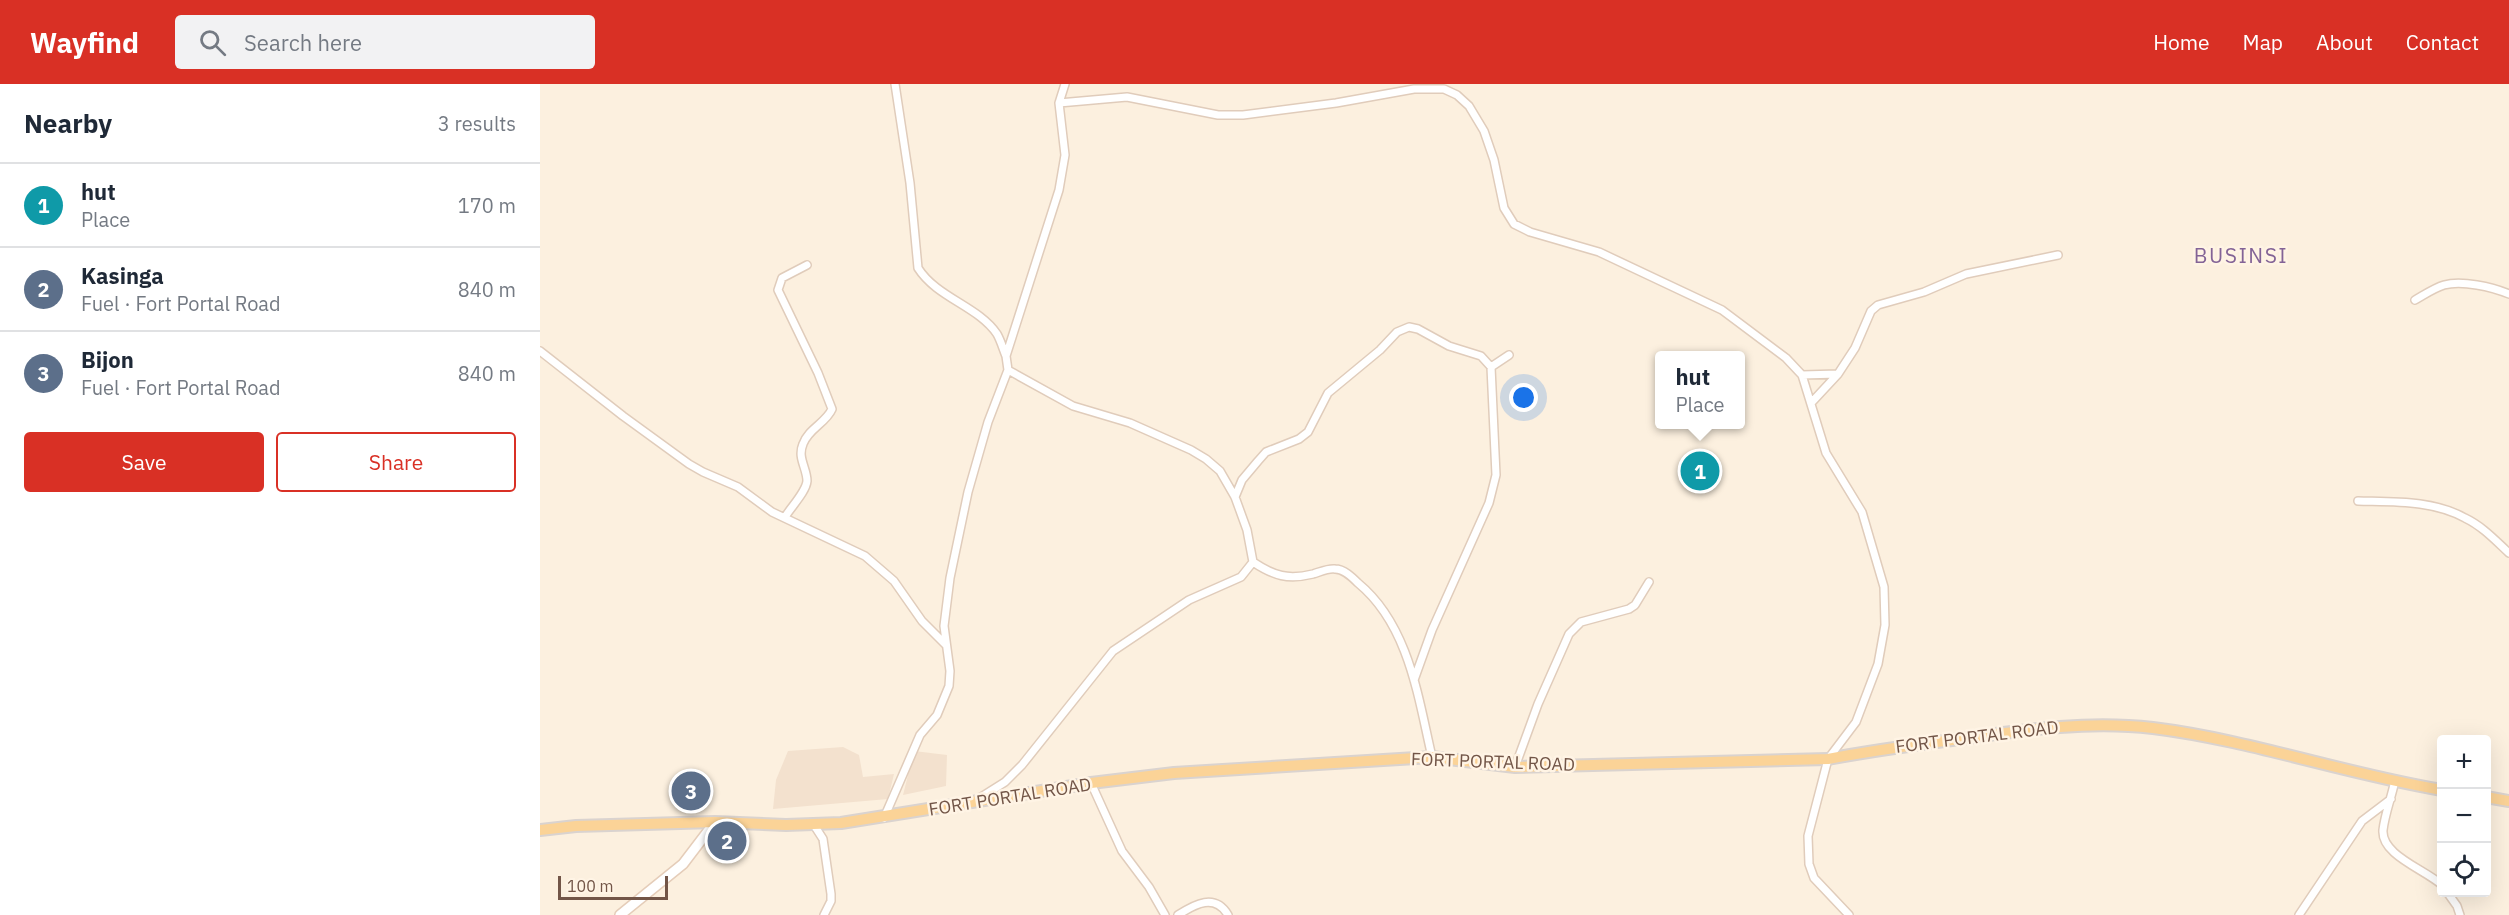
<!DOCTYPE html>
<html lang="en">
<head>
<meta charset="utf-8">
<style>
	:root { --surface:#fff; --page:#f2f2f3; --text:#1f2937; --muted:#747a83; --line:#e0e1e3; --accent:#d93025 }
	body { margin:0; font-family:"IBM Plex Sans",sans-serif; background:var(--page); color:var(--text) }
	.controls { position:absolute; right:18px; bottom:18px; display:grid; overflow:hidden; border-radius:6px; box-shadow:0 6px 24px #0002 }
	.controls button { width:54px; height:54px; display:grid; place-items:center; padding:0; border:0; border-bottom:2px solid var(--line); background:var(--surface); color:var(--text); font:30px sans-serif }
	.scale { position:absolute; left:18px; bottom:15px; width:110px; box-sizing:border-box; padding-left:6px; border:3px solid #725547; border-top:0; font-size:16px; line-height:21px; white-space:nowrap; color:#725547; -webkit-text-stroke:4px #fff4e5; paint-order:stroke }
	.you { position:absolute; left:984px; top:314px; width:21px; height:21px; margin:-15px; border:4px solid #fff; border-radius:50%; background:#1a73e8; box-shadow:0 0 0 9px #1a73e833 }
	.badge { display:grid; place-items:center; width:39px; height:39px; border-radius:50%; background:var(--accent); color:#fff; font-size:20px; font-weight:700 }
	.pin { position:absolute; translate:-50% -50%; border:3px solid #fff; box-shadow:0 2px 6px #0006 }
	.popup { position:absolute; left:1115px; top:267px; width:90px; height:78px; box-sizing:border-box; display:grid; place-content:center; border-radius:6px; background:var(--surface); filter:drop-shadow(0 2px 4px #0005); font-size:20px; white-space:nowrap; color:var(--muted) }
	.popup b { font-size:22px; color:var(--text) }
	.popup::after { content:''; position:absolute; left:50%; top:100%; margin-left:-12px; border:12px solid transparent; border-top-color:var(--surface) }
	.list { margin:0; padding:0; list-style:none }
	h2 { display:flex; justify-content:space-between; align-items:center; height:78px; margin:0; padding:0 24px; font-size:26px }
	h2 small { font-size:20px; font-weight:400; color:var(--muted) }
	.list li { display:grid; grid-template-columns:39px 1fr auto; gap:18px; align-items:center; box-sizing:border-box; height:84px; padding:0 24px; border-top:2px solid var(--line) }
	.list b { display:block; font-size:22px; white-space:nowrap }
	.list p { margin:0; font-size:20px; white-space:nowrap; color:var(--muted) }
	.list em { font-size:20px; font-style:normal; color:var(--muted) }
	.actions { display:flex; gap:12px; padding:18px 24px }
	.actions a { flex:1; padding:14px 0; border:2px solid var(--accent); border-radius:6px; text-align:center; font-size:21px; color:var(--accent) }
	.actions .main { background:var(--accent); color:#fff }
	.icon { flex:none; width:33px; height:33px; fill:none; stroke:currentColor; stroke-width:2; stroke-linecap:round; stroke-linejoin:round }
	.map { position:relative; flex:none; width:1969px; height:831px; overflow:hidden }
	header { display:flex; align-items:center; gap:36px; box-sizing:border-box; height:84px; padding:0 30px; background:var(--accent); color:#fff }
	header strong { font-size:28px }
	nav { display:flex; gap:33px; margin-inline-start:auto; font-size:21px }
	.search { width:420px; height:54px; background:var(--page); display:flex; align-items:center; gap:15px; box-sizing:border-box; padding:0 21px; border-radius:6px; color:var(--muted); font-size:22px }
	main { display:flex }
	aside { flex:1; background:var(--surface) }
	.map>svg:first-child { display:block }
	.residential { fill:#f3e1ce }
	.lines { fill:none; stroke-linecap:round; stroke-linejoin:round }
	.street-casing { stroke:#e0ccbb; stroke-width:10 }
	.secondary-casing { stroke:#e5cdb9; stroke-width:12 }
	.primary-casing { stroke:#dad3cf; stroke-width:14 }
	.street { stroke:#fff; stroke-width:7 }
	.secondary { stroke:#fff; stroke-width:9 }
	.primary { stroke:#fbd397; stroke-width:10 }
	.labels { text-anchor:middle; stroke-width:5; stroke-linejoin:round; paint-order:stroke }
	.street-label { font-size:18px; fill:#725547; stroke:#fff4e5 }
	.quarter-label { font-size:21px; letter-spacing:1.5px; fill:#836396; stroke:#fff4e5 }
</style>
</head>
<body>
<header>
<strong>Wayfind</strong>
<div class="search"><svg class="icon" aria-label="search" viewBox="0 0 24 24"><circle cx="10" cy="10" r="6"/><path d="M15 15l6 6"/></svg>Search here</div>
<nav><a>Home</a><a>Map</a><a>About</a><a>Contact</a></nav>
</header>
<main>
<aside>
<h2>Nearby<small>3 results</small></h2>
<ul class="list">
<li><span class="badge" style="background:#0f9aa8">1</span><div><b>hut</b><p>Place</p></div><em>170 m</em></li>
<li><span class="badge" style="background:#5c6f8a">2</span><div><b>Kasinga</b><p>Fuel · Fort Portal Road</p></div><em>840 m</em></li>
<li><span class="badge" style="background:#5c6f8a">3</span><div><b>Bijon</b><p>Fuel · Fort Portal Road</p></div><em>840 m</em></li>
</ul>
<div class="actions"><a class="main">Save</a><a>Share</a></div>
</aside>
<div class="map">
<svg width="1969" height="831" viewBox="0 0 1969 831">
	<rect width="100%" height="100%" fill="#fcf0df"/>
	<!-- residential -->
	<path class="residential" d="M 303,663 L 319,671 L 323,693 L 354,690 L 348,715 L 233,725 L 236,696 L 248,667 Z
		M 374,667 L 407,671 L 406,702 L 363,711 Z"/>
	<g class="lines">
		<defs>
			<path id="street" d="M 355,0 L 370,99 L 378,184 C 397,214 438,222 457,250 C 461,257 463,265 466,272
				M 519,19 L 587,13 L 678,31 L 703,31 L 796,19 L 874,5 L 904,5 L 917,11 L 929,22 L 944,47 L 954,76 L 964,124 L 974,140 L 990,148 L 1059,168 L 1182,226 L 1246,274 L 1262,291 L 1286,369 L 1322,428 L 1344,503 L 1345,541 L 1338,580 L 1316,638 L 1288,675 L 1268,752 L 1269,780 L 1274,794 L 1309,831
				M 1875,216 C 1884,211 1894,204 1904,201 C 1922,196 1952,203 1969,210
				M 0,267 L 83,332 L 149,380 L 163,388 L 198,403 L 232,428 L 325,472 L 354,497 L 382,537 L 406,561
				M 468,286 L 533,322 L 590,339 L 651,366 L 666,375 L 680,387 L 695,413 L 707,446 L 713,478 C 734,492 748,496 773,490 C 780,488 788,484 795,485 C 804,485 812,493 818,499 C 869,541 878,613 892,673
				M 1262,291 L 1298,290
				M 1271,319 L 1298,290 L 1315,264 L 1331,227 L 1338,221 L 1384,208 L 1426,190 L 1518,171
				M 695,413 L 702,396 L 718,377 L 726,368 L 759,355 L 768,348 L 788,309 L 840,266 L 857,248 L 869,243 L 878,245 L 909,262 L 941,272 L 951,283 L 969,271
				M 1818,417 C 1853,418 1893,416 1925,434 C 1942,442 1955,456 1969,469
				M 245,433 C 251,423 266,408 267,397 C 267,384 257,374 263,360 C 268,345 286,339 292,325 L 278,289 L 238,206 L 242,194 L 267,181
				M 874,596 L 892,546 L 949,419 L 956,391 L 951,283
				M 975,683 L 998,620 L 1029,550 L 1041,538 L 1089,525 L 1095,521 L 1109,498
				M 1855,696 C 1852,712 1845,729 1843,746 C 1841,771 1884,785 1902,801
				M 551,699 L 582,767 L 609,803 L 625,831
				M 438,715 L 465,698 L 482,681 L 573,567 L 649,516 L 701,493 L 713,478
				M 344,734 L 380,651 L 397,631 L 409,602 L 410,587 L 404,542 L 410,494 L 428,408 L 448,338 L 468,286 L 466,272 L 519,106 L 525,71 L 519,19 L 525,0
				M 274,741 L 283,755 L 291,810 L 291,817 L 284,831
				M 1907,808 L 1917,822 L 1920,831
				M 638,831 C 655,820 675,809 688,831
				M 1759,831 L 1822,737 L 1851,715"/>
			<path id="secondary" d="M 80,831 L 143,780 L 175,738"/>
			<path id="primary" d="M 1946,713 L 1969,717
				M 0,746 L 36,742 L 175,738 L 246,741 L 301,739 L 551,699 L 634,689 L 892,673 L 975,683 L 1288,675 C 1334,666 1381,660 1427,654 C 1490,645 1550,637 1613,644 C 1710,656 1805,690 1902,706"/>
		</defs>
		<!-- street casing -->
		<use href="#street" class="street-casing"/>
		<!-- secondary casing -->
		<use href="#secondary" class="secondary-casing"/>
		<!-- primary casing -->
		<use href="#primary" class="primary-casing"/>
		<!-- street -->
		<use href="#street" class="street"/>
		<!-- secondary -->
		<use href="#secondary" class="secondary"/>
		<!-- primary -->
		<use href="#primary" class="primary"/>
	</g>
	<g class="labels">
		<!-- street labels -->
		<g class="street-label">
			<text transform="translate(1437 653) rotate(-7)" y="6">FORT PORTAL ROAD</text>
			<text transform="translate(953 678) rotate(2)" y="6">FORT PORTAL ROAD</text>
			<text transform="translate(470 713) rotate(-9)" y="6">FORT PORTAL ROAD</text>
		</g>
		<!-- quarter labels -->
		<g class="quarter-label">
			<text x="1701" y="179">BUSINSI</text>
		</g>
	</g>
</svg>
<div class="controls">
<button>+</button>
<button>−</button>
<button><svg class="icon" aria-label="locate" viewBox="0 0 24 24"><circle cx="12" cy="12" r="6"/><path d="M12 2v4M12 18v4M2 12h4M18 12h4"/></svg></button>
</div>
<div class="scale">100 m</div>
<div class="you"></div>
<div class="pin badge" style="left:1160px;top:387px;background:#0f9aa8">1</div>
<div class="popup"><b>hut</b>Place</div>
<div class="pin badge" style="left:187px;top:757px;background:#5c6f8a">2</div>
<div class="pin badge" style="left:151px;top:707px;background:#5c6f8a">3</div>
</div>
</main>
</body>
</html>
